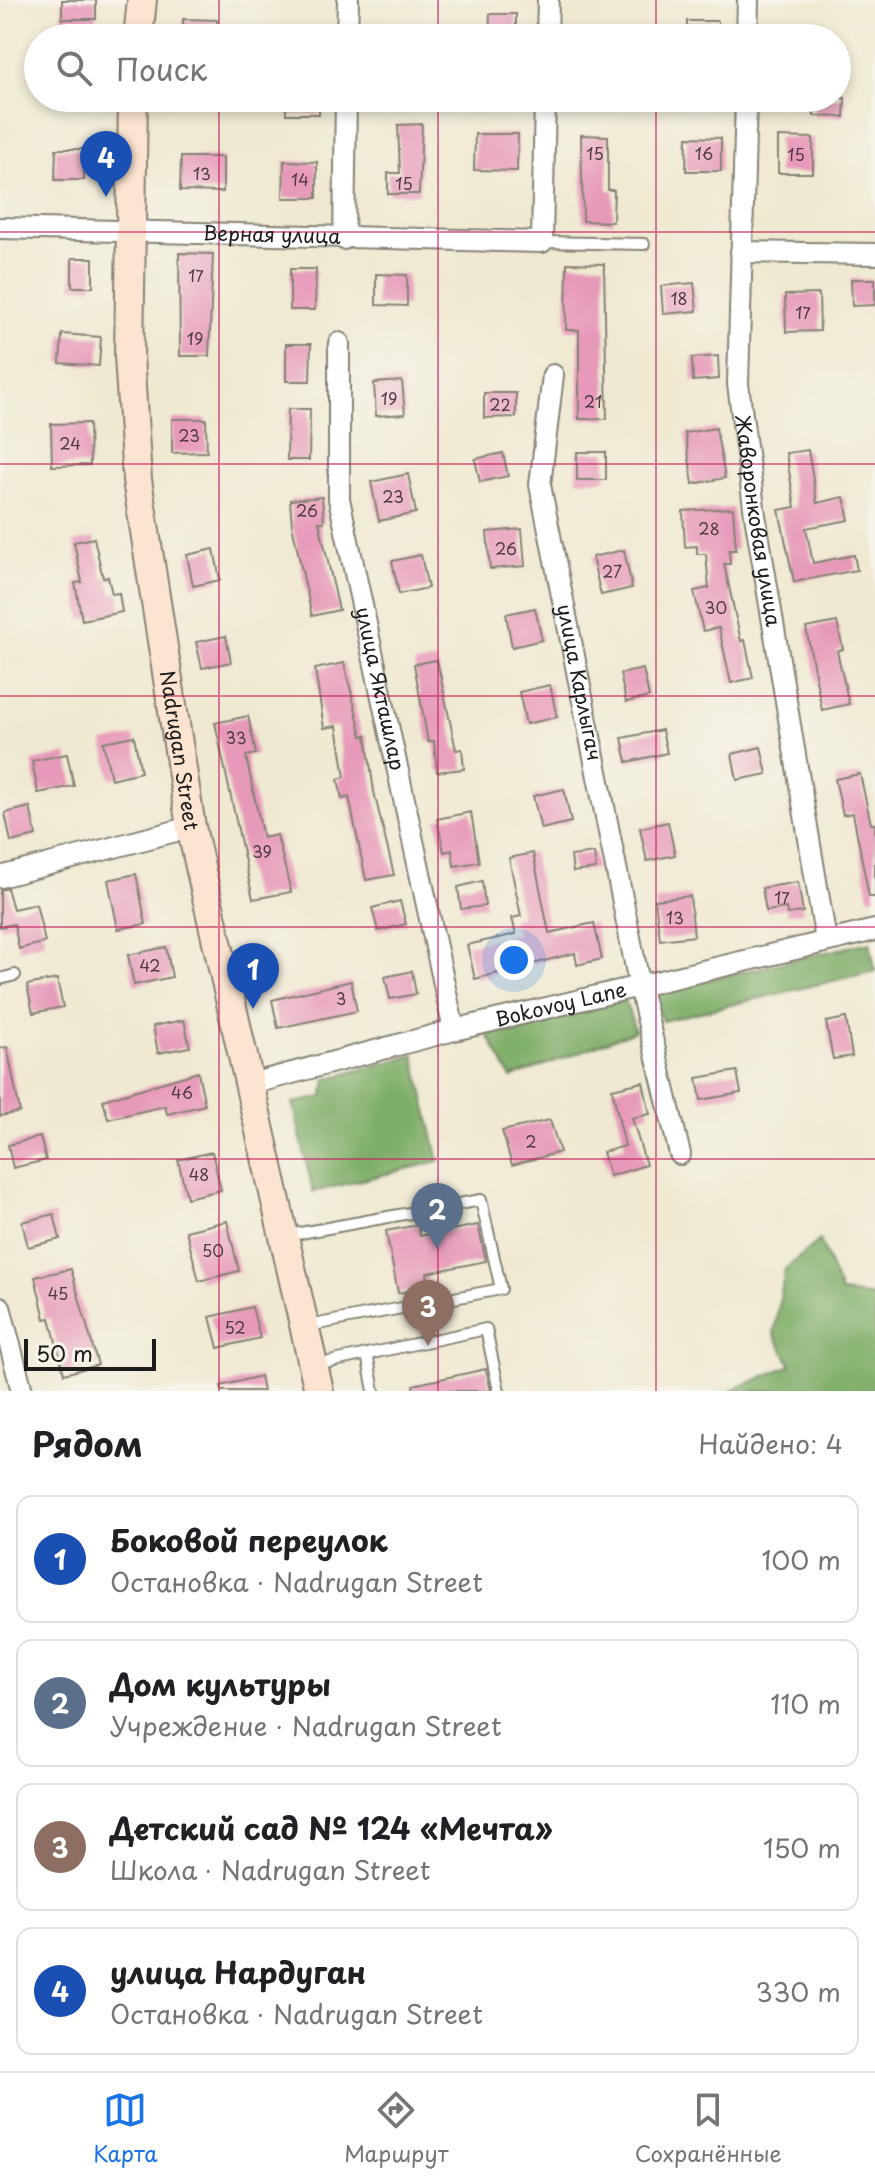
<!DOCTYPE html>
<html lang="ru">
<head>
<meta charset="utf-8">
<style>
	:root { --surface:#fff; --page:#f2f2f2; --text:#202124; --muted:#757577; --line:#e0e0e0; --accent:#1a73e8 }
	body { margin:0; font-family:"Playpen Sans",sans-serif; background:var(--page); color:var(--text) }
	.scale { position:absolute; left:24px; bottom:20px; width:132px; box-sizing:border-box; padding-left:8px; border:4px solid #1c1c1c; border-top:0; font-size:22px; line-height:28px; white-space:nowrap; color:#1c1c1c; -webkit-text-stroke:6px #f7f3e8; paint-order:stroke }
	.you { position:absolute; left:514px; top:960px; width:28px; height:28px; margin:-20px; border:6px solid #fff; border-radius:50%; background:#1a73e8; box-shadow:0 0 0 12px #1a73e833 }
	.badge { display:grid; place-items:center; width:52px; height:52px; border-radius:50%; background:var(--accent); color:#fff; font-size:26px; font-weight:700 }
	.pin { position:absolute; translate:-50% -66px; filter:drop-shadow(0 2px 4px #0008) }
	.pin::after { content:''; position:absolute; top:42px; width:28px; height:24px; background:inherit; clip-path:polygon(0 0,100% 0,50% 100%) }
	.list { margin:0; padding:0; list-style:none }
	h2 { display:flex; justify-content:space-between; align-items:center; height:104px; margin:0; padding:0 32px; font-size:34px }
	h2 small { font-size:26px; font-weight:400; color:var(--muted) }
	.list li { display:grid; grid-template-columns:52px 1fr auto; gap:24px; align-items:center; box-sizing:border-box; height:128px; margin:0 16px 16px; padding:0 16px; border:2px solid var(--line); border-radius:16px }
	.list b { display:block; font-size:30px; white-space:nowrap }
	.list p { margin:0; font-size:26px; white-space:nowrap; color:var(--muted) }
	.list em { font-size:26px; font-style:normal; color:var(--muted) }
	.icon { flex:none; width:44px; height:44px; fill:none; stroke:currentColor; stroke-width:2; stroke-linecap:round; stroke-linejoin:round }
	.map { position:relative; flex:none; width:875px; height:1391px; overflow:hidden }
	.search { position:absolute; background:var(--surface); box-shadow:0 4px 12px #0003; left:24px; right:24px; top:24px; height:88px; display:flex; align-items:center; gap:20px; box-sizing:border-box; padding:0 28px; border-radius:44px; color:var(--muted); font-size:30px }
	.sheet { height:680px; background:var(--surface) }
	nav { display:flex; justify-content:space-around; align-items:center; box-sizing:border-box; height:112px; border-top:2px solid var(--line); background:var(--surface); font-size:22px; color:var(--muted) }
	nav a { display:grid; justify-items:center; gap:4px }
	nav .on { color:var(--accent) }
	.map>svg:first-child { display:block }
	.forest { fill:#7ead67; stroke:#4d6442; stroke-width:2 }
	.building { fill:#e799ba }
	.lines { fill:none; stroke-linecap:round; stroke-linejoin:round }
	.lane-casing { stroke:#868276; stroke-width:14 }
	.street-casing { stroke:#868276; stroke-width:24 }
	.secondary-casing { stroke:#868276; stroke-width:32 }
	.lane { stroke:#fff; stroke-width:10 }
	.street { stroke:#fff; stroke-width:20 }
	.secondary { stroke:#fde4d0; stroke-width:28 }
	.grid { fill:none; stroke:#c2185b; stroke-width:2; stroke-opacity:0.55 }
	.labels { text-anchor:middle; stroke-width:6; stroke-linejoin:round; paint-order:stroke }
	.number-label { font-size:16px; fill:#4f3b44 }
	.street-label { font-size:20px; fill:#1c1c1c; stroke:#f7f3e8 }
</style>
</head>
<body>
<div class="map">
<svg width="875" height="1391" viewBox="0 0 875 1391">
	<rect width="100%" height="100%" fill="#f7f3e8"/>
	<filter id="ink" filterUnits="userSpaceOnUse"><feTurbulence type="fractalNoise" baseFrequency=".0125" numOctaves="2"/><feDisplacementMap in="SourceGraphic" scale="16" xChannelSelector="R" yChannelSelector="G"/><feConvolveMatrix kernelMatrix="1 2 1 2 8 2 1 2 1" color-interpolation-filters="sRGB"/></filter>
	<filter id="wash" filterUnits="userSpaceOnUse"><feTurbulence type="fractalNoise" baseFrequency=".006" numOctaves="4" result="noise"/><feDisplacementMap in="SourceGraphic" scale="32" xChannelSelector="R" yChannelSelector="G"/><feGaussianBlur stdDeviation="1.8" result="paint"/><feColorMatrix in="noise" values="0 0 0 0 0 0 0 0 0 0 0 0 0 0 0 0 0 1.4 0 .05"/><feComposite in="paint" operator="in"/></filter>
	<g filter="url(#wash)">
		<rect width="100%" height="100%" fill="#efe9d1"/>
		<!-- forest -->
		<path class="forest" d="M 870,942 L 875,971 L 662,1021 L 652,993 Z
			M 625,1000 L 635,1031 L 511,1078 L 487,1034 Z
			M 414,1055 L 439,1161 L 313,1192 L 293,1103 L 323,1097 L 326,1079 Z
			M 820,1240 L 841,1293 L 875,1297 L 875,1391 L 730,1391 L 791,1365 L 774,1334 L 785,1269 Z"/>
		<g id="blocks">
			<!-- building -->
			<path class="building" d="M 62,0 L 96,0 L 96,19 L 62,19 Z
				M 490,14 L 516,14 L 516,38 L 489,38 Z
				M 183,19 L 217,20 L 217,38 L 183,38 Z
				M 687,21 L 718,21 L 718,38 L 687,38 Z
				M 286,98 L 319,98 L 319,114 L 286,114 Z
				M 814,98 L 845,98 L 844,117 L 814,116 Z
				M 422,124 L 419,194 L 388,194 L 388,173 L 400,173 L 398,125 Z
				M 475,134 L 518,134 L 517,171 L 474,170 Z
				M 581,135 L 608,136 L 608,190 L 614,190 L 613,222 L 583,221 Z
				M 687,137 L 721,138 L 721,171 L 686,171 Z
				M 778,137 L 813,138 L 813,173 L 778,173 Z
				M 56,149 L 85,149 L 84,180 L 55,180 Z
				M 181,157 L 223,157 L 223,192 L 180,191 Z
				M 284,161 L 317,162 L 317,198 L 283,198 Z
				M 179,253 L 213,254 L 209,356 L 180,356 Z
				M 72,258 L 93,258 L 93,287 L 72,287 Z
				M 567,263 L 604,264 L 607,419 L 579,419 L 579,330 L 566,330 Z
				M 290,269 L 316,269 L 315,310 L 290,310 Z
				M 376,274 L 407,275 L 407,306 L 376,305 Z
				M 851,279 L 875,279 L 875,305 L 852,306 Z
				M 694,283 L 697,311 L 663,314 L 661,286 Z
				M 819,294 L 820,331 L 786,332 L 785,295 Z
				M 62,334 L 101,337 L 99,366 L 60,363 Z
				M 286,344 L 311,344 L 310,381 L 286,381 Z
				M 718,356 L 719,379 L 693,381 L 692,358 Z
				M 402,381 L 405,414 L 376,416 L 374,383 Z
				M 484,393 L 516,393 L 516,417 L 484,418 Z
				M 288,409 L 310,409 L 309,460 L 287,460 Z
				M 172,419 L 206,419 L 207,452 L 172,453 Z
				M 89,423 L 90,465 L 52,466 L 51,424 Z
				M 716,428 L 725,478 L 693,484 L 685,433 Z
				M 808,450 L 817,503 L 844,497 L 849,520 L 806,528 L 813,563 L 854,555 L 857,570 L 794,582 L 779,510 L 795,507 L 786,453 Z
				M 577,452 L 606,452 L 606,480 L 577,480 Z
				M 503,453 L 508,476 L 480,482 L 475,459 Z
				M 408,474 L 416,513 L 379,521 L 371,482 Z
				M 322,497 L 324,522 L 319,522 L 339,610 L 312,616 L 292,525 L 290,500 Z
				M 733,508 L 736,550 L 729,550 L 730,564 L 724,564 L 741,641 L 745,640 L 753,678 L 731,683 L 719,628 L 703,631 L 694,591 L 709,588 L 706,554 L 697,554 L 697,546 L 685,547 L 683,511 Z
				M 522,529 L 525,566 L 490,569 L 487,532 Z
				M 94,538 L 103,578 L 108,577 L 112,594 L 119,593 L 122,612 L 82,620 L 75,583 L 82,582 L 74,542 Z
				M 214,549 L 220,580 L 193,586 L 187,555 Z
				M 624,550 L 632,588 L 601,595 L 592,557 Z
				M 421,555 L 428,588 L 399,594 L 392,561 Z
				M 535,608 L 542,640 L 512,647 L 506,614 Z
				M 837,622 L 843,649 L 837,651 L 849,704 L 822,710 L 806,628 Z
				M 226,636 L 231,662 L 202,668 L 196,642 Z
				M 437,660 L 456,750 L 462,749 L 464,769 L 437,772 L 434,741 L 428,742 L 414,664 Z
				M 344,663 L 362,736 L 366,735 L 374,792 L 394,875 L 366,880 L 349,797 L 342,799 L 338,779 L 345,777 L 337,726 L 324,728 L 315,669 Z
				M 643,669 L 649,697 L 626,702 L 620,674 Z
				M 550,685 L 557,717 L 526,724 L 519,692 Z
				M 248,716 L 256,754 L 246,756 L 263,838 L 277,835 L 291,892 L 253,899 L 215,723 Z
				M 662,730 L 667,753 L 627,762 L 622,738 Z
				M 134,736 L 141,772 L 111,779 L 103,742 Z
				M 761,747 L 767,774 L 737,780 L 732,754 Z
				M 67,754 L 74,786 L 38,793 L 32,761 Z
				M 860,774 L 871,824 L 875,824 L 875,897 L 869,897 L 853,813 L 843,815 L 835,779 Z
				M 564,789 L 571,822 L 541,829 L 533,796 Z
				M 30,807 L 36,836 L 11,842 L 5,813 Z
				M 471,812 L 479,862 L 454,866 L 452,850 L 444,852 L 437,819 Z
				M 668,822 L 675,855 L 647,861 L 640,828 Z
				M 533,853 L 549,933 L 594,923 L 602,959 L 577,965 L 575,953 L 475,979 L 467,945 L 516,934 L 512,918 L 521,916 L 509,858 Z
				M 594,853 L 596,869 L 573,872 L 571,856 Z
				M 136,874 L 146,924 L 118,929 L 108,880 Z
				M 482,881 L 485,906 L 461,909 L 458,887 Z
				M 798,882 L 803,912 L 787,914 L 786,908 L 766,911 L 762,888 Z
				M 7,888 L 13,909 L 36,904 L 45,942 L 19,949 L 14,924 L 0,927 L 0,890 Z
				M 690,896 L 694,936 L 660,940 L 655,900 Z
				M 400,901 L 406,924 L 378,931 L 372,908 Z
				M 166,947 L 172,977 L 134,985 L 128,955 Z
				M 412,971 L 416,994 L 390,999 L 385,977 Z
				M 57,979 L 63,1007 L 33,1013 L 27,985 Z
				M 351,981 L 357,1011 L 278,1028 L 272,1000 Z
				M 846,1018 L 852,1056 L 833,1059 L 826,1022 Z
				M 184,1020 L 190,1047 L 158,1053 L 153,1026 Z
				M 7,1047 L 20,1112 L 0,1116 L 0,1048 Z
				M 737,1071 L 741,1093 L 701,1100 L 697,1078 Z
				M 198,1072 L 205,1105 L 167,1114 L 165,1106 L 108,1119 L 103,1100 Z
				M 643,1082 L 650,1114 L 632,1118 L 646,1165 L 610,1176 L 603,1152 L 625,1146 L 612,1089 Z
				M 550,1120 L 560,1152 L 512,1165 L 502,1131 Z
				M 40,1137 L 46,1160 L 13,1168 L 8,1145 Z
				M 212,1152 L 221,1190 L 187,1198 L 178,1160 Z
				M 54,1214 L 60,1239 L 28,1247 L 22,1222 Z
				M 227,1221 L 239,1271 L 199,1281 L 186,1231 Z
				M 418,1225 L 420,1236 L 478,1225 L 486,1261 L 427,1273 L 429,1287 L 398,1293 L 386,1231 Z
				M 71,1269 L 98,1365 L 64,1374 L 50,1318 L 45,1319 L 35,1277 Z
				M 252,1307 L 260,1338 L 218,1348 L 210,1317 Z
				M 486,1369 L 491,1391 L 414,1391 L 413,1385 Z
				M 260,1376 L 263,1391 L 222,1391 L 221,1386 Z"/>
		</g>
	</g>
	<g filter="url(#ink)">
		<use href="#blocks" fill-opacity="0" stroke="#868276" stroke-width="2"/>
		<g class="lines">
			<defs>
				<path id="lane" d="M 542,242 L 644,244
					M 0,979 L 15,975
					M 284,1236 L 481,1200 L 501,1289 L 308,1326
					M 367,1354 L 374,1391
					M 315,1365 L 486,1329 L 499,1391"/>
				<g id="street">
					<path d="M 347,38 L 348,0"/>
					<path d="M 547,38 L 548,0"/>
					<path d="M 747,38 L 748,0"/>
					<path id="s1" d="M 746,98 L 738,384 L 755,515 L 826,941"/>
					<path id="s2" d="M 0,228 L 542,242 L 545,98"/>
					<path d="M 344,239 L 346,98"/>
					<path d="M 741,252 L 875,254"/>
					<path id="s3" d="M 339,343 L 339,499 L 454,1030"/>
					<path id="s4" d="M 553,375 L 540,485 L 640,988 L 680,1154"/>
					<path d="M 0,877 L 191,827"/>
					<path id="s5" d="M 247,1085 L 454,1030 L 875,930"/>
					<path d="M 0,1307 L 22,1391"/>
				</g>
				<g id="secondary">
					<path d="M 138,38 L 142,0"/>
					<path id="s6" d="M 133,98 L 129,356 L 137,480 L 191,827 L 319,1391"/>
				</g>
			</defs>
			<!-- lane casing -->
			<use href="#lane" class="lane-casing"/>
			<!-- street casing -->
			<use href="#street" class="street-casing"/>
			<!-- secondary casing -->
			<use href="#secondary" class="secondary-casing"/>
			<!-- lane -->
			<use href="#lane" class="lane"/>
			<!-- street -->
			<use href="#street" class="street"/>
			<!-- secondary -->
			<use href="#secondary" class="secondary"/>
		</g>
	</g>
	<!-- grid -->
	<path class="grid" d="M 219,0 L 219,38M 438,0 L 438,38M 656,0 L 656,38M 219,98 L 219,1391M 438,98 L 438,1391M 656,98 L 656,1391M 0,232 L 875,232M 0,464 L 875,464M 0,696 L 875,696M 0,927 L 875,927M 0,1159 L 875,1159"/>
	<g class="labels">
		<!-- number labels -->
		<g class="number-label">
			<text x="595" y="160">15</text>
			<text x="704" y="160">16</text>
			<text x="796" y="161">15</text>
			<text x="202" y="180">13</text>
			<text x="300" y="186">14</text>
			<text x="404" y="190">15</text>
			<text x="196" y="282">17</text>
			<text x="679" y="305">18</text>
			<text x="803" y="319">17</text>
			<text x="195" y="345">19</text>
			<text x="389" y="405">19</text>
			<text x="593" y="408">21</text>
			<text x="500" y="411">22</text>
			<text x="189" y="442">23</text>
			<text x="70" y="450">24</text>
			<text x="393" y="503">23</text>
			<text x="307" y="517">26</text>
			<text x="709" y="535">28</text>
			<text x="506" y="555">26</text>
			<text x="612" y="578">27</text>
			<text x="716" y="614">30</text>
			<text x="236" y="744">33</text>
			<text x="262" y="858">39</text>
			<text x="782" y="904">17</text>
			<text x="675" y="924">13</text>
			<text x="150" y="972">42</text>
			<text x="341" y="1005">3</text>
			<text x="182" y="1099">46</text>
			<text x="531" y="1148">2</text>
			<text x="199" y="1181">48</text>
			<text x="213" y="1257">50</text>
			<text x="58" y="1300">45</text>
			<text x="235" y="1334">52</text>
		</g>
		<!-- street labels -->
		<g class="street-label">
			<text dy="7" stroke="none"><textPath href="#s2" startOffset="272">Верная улица</textPath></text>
			<text dy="7" stroke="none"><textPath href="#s1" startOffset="424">Жаворонковая улица</textPath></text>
			<text dy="7" stroke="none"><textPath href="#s4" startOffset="312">улица Карлыгач</textPath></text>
			<text dy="7" stroke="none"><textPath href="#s3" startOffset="350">улица Якташлар</textPath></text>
			<text dy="7" stroke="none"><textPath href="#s6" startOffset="656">Nadrugan Street</textPath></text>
			<text dy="7" stroke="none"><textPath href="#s5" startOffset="324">Bokovoy Lane</textPath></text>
		</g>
	</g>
</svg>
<div class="scale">50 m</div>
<div class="you"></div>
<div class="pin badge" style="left:253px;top:1009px;background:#1a4fb4">1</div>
<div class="pin badge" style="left:437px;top:1249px;background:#5c6f8a">2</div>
<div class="pin badge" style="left:428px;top:1346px;background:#8d6e63">3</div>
<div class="pin badge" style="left:106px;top:197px;background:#1a4fb4">4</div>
<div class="search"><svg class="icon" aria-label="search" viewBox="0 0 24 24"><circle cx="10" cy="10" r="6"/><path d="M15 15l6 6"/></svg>Поиск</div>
</div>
<section class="sheet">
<h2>Рядом<small>Найдено: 4</small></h2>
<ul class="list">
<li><span class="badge" style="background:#1a4fb4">1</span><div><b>Боковой переулок</b><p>Остановка · Nadrugan Street</p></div><em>100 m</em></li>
<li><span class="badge" style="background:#5c6f8a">2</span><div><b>Дом культуры</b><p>Учреждение · Nadrugan Street</p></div><em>110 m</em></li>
<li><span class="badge" style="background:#8d6e63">3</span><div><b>Детский сад № 124 «Мечта»</b><p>Школа · Nadrugan Street</p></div><em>150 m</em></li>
<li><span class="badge" style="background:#1a4fb4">4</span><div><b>улица Нардуган</b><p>Остановка · Nadrugan Street</p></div><em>330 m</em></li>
</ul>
</section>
<nav>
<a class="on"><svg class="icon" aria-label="map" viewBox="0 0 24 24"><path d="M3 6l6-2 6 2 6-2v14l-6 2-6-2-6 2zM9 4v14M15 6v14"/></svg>Карта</a>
<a><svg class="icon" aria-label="directions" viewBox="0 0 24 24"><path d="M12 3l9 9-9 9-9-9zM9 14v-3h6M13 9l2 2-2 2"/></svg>Маршрут</a>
<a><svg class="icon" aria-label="saved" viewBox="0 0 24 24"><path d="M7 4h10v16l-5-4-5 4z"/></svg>Сохранённые</a>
</nav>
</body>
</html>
